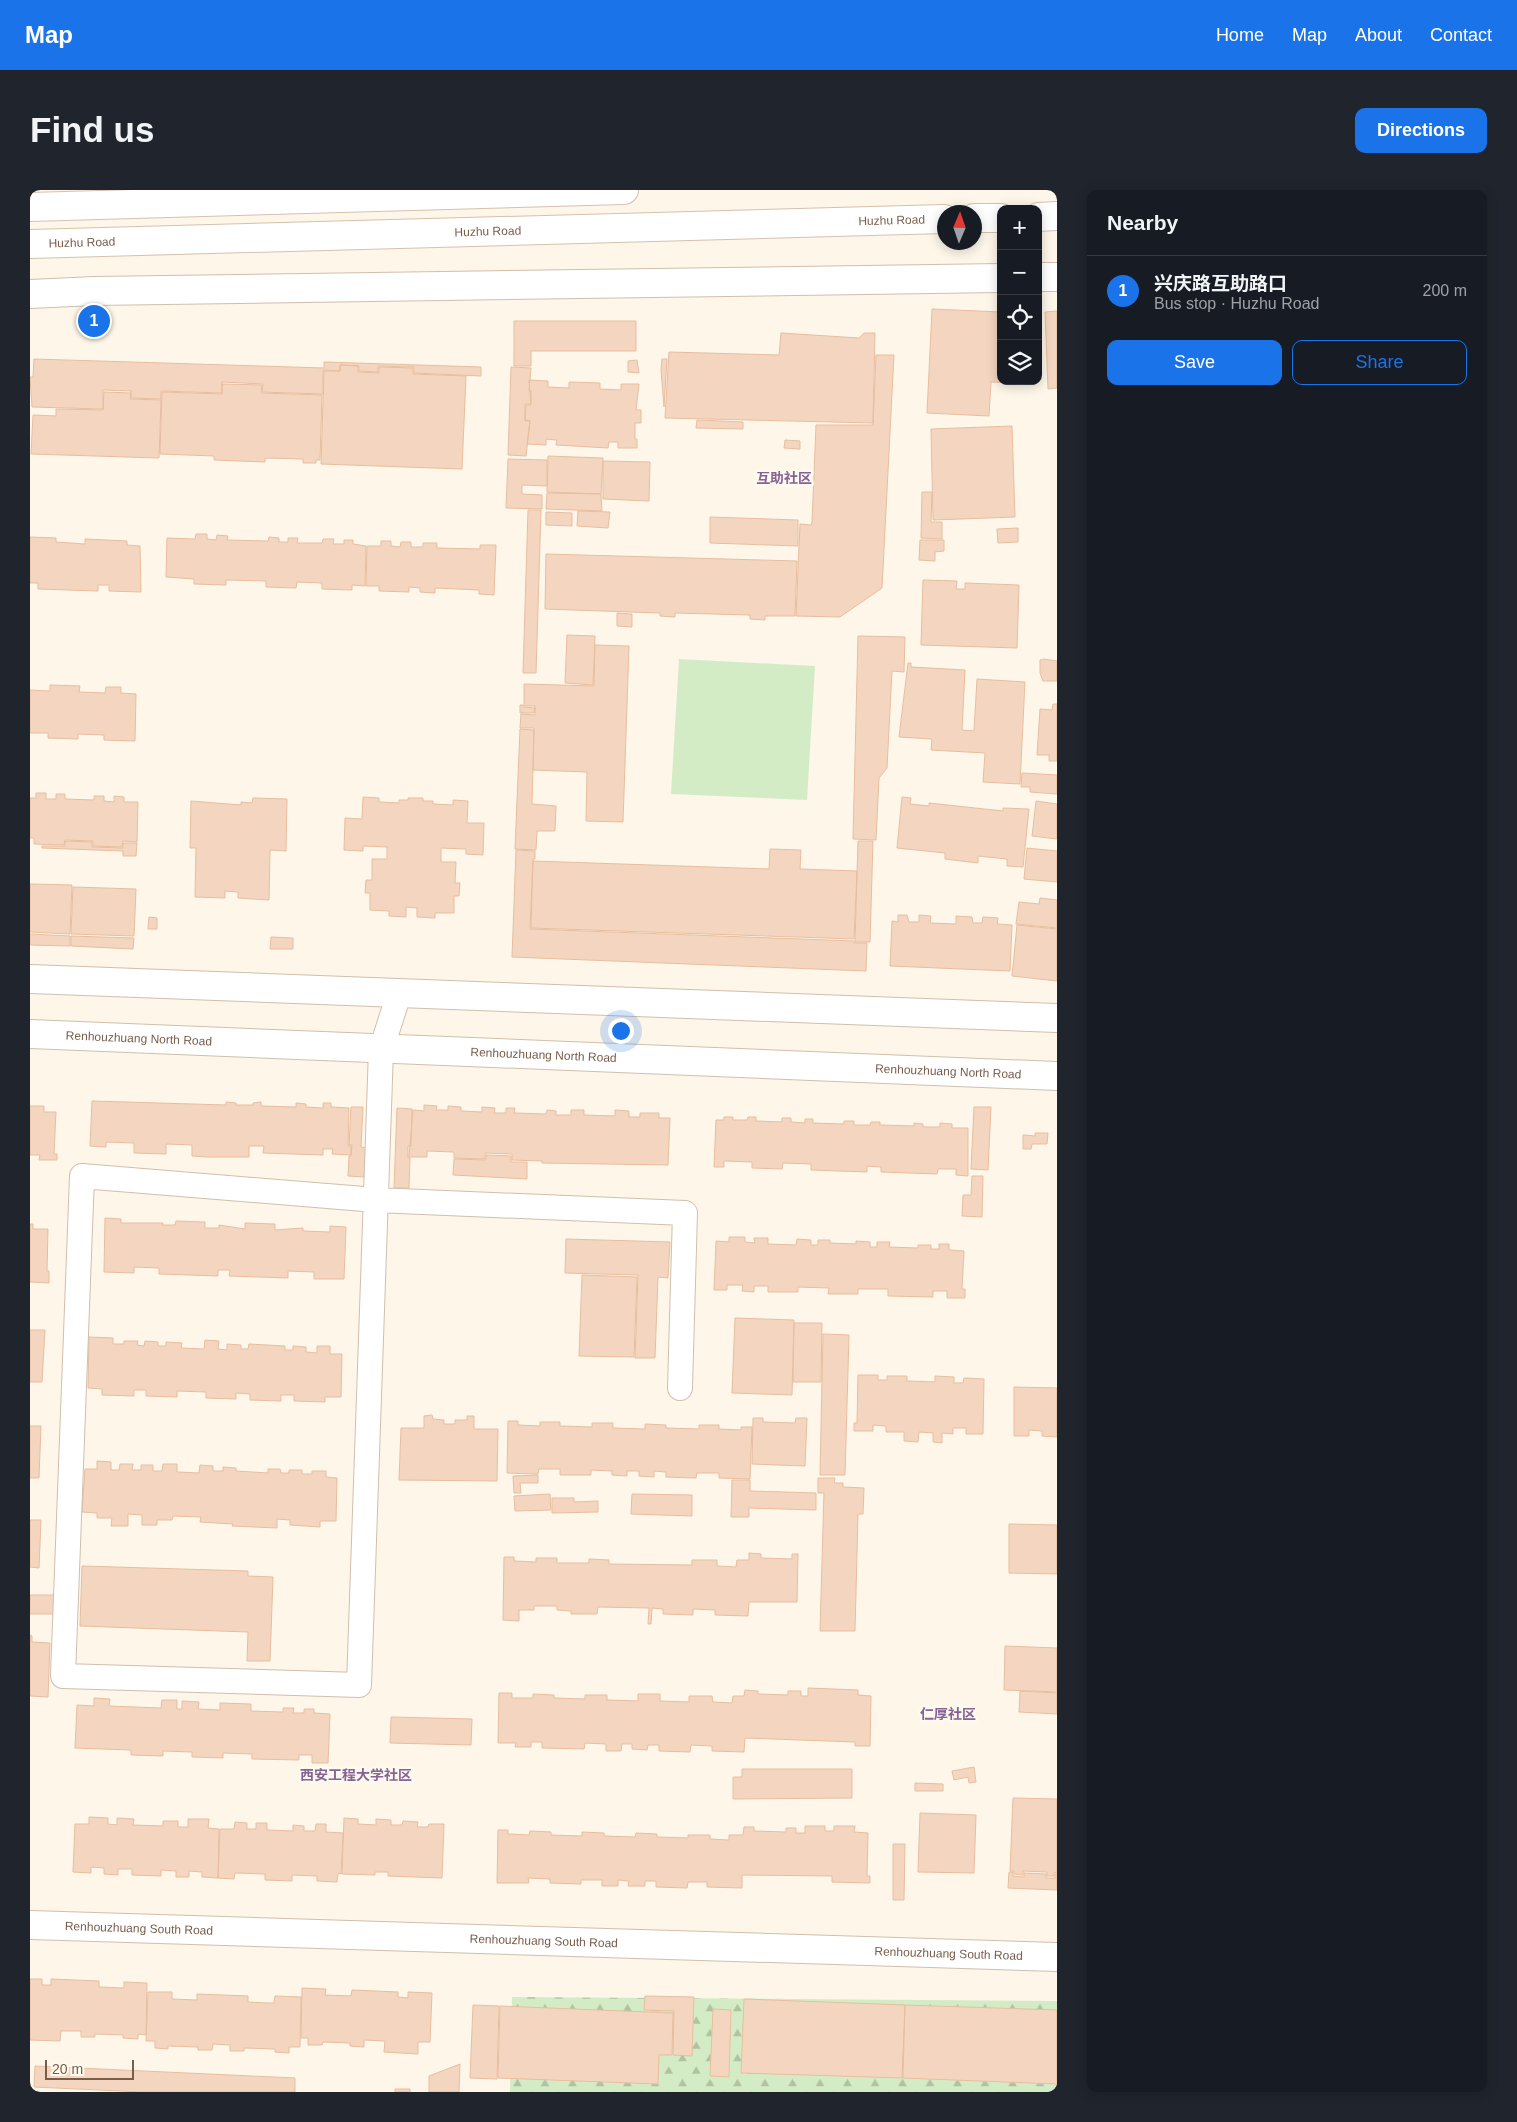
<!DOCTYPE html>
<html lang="en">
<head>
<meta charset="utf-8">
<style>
	:root { --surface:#171b24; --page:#20242c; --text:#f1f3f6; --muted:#9ea1a6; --line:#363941; --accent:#1a73e8 }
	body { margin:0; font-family:Arial,"Noto Sans SC",sans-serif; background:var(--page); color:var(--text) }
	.controls { position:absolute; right:15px; top:15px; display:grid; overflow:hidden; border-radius:10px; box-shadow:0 2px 12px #0003 }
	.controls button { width:45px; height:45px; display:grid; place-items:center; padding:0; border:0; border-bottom:1px solid var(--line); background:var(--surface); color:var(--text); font:25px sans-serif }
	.compass { position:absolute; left:907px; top:15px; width:45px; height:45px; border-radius:50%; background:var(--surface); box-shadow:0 2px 12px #0003; rotate:2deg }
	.scale { position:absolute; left:15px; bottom:12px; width:89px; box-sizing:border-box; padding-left:5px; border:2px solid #795d4b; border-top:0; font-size:14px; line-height:18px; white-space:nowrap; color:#795d4b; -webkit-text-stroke:4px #fffaf0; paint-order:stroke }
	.you { position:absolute; left:590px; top:840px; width:18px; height:18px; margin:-12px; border:4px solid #fff; border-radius:50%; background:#1a73e8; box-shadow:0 0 0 8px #1a73e833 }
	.badge { display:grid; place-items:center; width:32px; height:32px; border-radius:50%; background:var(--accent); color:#fff; font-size:16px; font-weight:700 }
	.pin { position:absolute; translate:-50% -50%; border:2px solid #fff; box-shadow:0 1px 5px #0006 }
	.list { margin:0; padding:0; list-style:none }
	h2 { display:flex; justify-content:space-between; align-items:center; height:65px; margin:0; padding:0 20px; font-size:21px }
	h2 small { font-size:16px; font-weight:400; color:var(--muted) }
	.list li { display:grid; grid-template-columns:32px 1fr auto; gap:15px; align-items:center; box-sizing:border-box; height:70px; padding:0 20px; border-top:1px solid var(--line) }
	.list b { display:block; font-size:19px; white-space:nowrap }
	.list p { margin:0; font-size:16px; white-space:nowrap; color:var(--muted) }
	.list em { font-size:16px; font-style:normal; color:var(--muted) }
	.actions { display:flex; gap:10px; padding:15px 20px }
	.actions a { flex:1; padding:11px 0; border:1px solid var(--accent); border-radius:10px; text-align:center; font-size:18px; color:var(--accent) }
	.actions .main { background:var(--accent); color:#fff }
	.icon { flex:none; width:28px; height:28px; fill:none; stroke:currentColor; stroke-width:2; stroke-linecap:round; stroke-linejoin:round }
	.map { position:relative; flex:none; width:1027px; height:1902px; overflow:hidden; border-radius:10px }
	header { display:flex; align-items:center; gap:30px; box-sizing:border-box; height:70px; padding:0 25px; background:var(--accent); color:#fff }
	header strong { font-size:24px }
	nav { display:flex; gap:28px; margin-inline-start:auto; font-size:18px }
	.intro { display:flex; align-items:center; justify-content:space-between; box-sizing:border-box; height:120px; padding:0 30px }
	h1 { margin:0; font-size:35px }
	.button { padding:12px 22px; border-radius:10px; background:var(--accent); color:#fff; font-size:18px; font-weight:700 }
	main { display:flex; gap:30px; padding:0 30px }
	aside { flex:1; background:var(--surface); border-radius:10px; box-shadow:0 2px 12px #0003 }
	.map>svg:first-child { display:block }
	.forest { fill:url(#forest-firs) }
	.pitch { fill:#d4ecc6 }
	.building { fill:#f4d6c0; stroke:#e7be9f }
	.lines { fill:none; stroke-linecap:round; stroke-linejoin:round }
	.minor-casing { stroke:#d0bfad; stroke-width:26 }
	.tertiary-casing { stroke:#d0bfad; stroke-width:30 }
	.secondary-casing { stroke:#d6c1ad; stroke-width:30 }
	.minor { stroke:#fff; stroke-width:24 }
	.tertiary { stroke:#fff; stroke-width:28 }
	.secondary { stroke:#fff; stroke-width:28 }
	.labels { text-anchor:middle; stroke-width:5; stroke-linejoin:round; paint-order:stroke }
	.street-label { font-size:12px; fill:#795d4b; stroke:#fffaf0 }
	.neighbourhood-label { font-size:14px; font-weight:bold; fill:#866395; stroke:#fffaf0 }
</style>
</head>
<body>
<header>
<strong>Map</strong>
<nav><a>Home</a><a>Map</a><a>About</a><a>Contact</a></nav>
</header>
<div class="intro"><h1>Find us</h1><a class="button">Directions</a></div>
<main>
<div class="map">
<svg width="1027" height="1902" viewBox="0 0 1027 1902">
	<defs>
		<pattern id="forest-firs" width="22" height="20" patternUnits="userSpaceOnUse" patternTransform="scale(1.25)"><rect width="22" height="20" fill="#d4ecc6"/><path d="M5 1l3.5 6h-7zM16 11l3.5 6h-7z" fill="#b1c2a3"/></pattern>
	</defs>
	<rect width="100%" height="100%" fill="#fdf6e9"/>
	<!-- forest -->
	<path class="forest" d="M 482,1807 L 1027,1811 L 1027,1902 L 480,1902 Z"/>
	<!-- pitch -->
	<path class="pitch" d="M 649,469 L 785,476 L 777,610 L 641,604 Z"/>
	<!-- building -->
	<path class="building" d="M 902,119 L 971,122 L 971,191 L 992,193 L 961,192 L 959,226 L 897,223 Z
		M 1027,121 L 1027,198 L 1018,199 L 1015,122 Z
		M 484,131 L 606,131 L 606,161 L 501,161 L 501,176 L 484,176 Z
		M 751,143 L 829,148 L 834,143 L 845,143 L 843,233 L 635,228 L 639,162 L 749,165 Z
		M 846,165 L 864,165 L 852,398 L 810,427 L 766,426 L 770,334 L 781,335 L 782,332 L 786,235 L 843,235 Z
		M 4,169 L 294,178 L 294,172 L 451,177 L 451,186 L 384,183 L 384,177 L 348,176 L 348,182 L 329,181 L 329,176 L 310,175 L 310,181 L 293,180 L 293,204 L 232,202 L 233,194 L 192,192 L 192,203 L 131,201 L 131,209 L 101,208 L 101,201 L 73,200 L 73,219 L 2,217 L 0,187 L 3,187 Z
		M 632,169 L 637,169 L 634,217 L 631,180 Z
		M 607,170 L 609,183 L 598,182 L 598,171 Z
		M 310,175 L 328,176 L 328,182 L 349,183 L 349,177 L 383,178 L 383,184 L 436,186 L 432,279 L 291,274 L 294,181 L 310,181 Z
		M 481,177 L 501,178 L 499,201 L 501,201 L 501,214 L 495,214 L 495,231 L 500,231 L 496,266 L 478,265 Z
		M 499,190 L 518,191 L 518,197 L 539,198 L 539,192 L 570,193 L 570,199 L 591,200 L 591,194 L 609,194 L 606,220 L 611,220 L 611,233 L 605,233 L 605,249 L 607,249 L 607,258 L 588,258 L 588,252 L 579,252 L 578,258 L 526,255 L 527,250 L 516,249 L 516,255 L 497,254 L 500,231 L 495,230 L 496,215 L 501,215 Z
		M 192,194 L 232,195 L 231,203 L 292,205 L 290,270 L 286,270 L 286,273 L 273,273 L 273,269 L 235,268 L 235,272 L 184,270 L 184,266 L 130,264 L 132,202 L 192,204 Z
		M 74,202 L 101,203 L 100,209 L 131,210 L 129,268 L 1,264 L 3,225 L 26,226 L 26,219 L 73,220 Z
		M 667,230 L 713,232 L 713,239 L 666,238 Z
		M 982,236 L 985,327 L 903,330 L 901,239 Z
		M 755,250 L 770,251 L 770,259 L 754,258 Z
		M 518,266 L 573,268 L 571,304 L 517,302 Z
		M 478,269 L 517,270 L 517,296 L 492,295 L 492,304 L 512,305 L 512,319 L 476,318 Z
		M 573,271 L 620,272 L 619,311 L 573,309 Z
		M 892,302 L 902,302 L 901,332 L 912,332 L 912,349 L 891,348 Z
		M 517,303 L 571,304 L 572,321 L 516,319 Z
		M 498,320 L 511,320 L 506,483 L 493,483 Z
		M 548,321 L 580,322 L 578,338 L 547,336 Z
		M 516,322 L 542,323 L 542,336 L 516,335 Z
		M 680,327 L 768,330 L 768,356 L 680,353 Z
		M 988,338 L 988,352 L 968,353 L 967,339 Z
		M 166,344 L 177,344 L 177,349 L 186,350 L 187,345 L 198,346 L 197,350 L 238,351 L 239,347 L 249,348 L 249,352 L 258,352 L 258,348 L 268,348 L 267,353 L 292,353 L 293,349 L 304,349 L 303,354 L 314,354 L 314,350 L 323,350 L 323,354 L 336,356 L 335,396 L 322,395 L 322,400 L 292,399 L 292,393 L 267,392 L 266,398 L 236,397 L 236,391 L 196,390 L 196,395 L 164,394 L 164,389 L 136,387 L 137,348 L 165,349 Z
		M 0,347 L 26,348 L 26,352 L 55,354 L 55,349 L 97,351 L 97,355 L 110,356 L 111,402 L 79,401 L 79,395 L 68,395 L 68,401 L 8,399 L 8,393 L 0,393 Z
		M 890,350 L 914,350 L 914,361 L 905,362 L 905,371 L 889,370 Z
		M 351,351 L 361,351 L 361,356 L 370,357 L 371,352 L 381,352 L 381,357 L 393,357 L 393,353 L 407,353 L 407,358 L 450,359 L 450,355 L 466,355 L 464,405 L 449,404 L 449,400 L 405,398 L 405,403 L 390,402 L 390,398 L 379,397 L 379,402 L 349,401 L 349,396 L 336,396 L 337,356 L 351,356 Z
		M 516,364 L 767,371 L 765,426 L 735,426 L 735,430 L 720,429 L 720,425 L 645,423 L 645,427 L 630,426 L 630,423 L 515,419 Z
		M 893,390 L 927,391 L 926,399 L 935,399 L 935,393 L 989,395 L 987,458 L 891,455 Z
		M 587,423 L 602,424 L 602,437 L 587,436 Z
		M 537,445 L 565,446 L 563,495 L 535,493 Z
		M 828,446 L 875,447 L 874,482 L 862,481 L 857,578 L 849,588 L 846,650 L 823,649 Z
		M 565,455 L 599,456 L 593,632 L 556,631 L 557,582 L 503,580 L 504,538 L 490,538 L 491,524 L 505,525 L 505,516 L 494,516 L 494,494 L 564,496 Z
		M 1014,469 L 1027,471 L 1027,491 L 1013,491 L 1010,483 L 1010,470 Z
		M 878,473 L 881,473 L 881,477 L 935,480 L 932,540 L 944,541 L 947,489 L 995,492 L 990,594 L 953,592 L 955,563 L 901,560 L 902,549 L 869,547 Z
		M 20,495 L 50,496 L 49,502 L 75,503 L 76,497 L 91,497 L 91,503 L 106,504 L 105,551 L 74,550 L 74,545 L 48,544 L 48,549 L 18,548 L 18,543 L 0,543 L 0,500 L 20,501 Z
		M 1023,514 L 1027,514 L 1027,571 L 1019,571 L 1019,565 L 1007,565 L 1010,519 L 1022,520 Z
		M 490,515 L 493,515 L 493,517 L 505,518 L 504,523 L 490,523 Z
		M 490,539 L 504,540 L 502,614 L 526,616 L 525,641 L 507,641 L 506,660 L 485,659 Z
		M 992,583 L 1027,585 L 1027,604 L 1000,602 L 1000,597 L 991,597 Z
		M 6,603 L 16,603 L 16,609 L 26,609 L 26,604 L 35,604 L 35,609 L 64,610 L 64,606 L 74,606 L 74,611 L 84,612 L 84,606 L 94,607 L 94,612 L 108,612 L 107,652 L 93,651 L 92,657 L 63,656 L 63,651 L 35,650 L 34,655 L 4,654 L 4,648 L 0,648 L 0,608 L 6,608 Z
		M 333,607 L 349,608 L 349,612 L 369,613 L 369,610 L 378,610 L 378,608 L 393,608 L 393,611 L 403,611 L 403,614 L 423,615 L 423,610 L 438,611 L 437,633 L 454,633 L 453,665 L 436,664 L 436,659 L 411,658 L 411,672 L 426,672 L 425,693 L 430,693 L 429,706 L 424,706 L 424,723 L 405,723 L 405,728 L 387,727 L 387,718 L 376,717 L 376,727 L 359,726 L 359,721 L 340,720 L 340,703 L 335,703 L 336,690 L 342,690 L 342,669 L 357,669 L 357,657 L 333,656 L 333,661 L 314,660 L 315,628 L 332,629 Z
		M 872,607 L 881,608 L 880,614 L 899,616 L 899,613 L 973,621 L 973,618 L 999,619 L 993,677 L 977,676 L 977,669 L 948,666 L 948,673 L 915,669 L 915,663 L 867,658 Z
		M 223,608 L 257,609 L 256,661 L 240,660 L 239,710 L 208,708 L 208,702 L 195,701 L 195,708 L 165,707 L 166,658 L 160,658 L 161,611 L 211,615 L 211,612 L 222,613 Z
		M 1006,611 L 1027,614 L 1027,649 L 1002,646 Z
		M 35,651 L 62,652 L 62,657 L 93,658 L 93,653 L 107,653 L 106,666 L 93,666 L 93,661 L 12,658 L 12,656 L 35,656 Z
		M 828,651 L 843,651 L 840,752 L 825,752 Z
		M 997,658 L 1027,661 L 1027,692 L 994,689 Z
		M 740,659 L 771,660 L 770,679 L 827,681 L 824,749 L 501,738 L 503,671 L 739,679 Z
		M 486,660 L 505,661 L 505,669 L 503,669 L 500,739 L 824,751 L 824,753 L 837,753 L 836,781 L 482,767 Z
		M 0,694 L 42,695 L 40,744 L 0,742 Z
		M 43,697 L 106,699 L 104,746 L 41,744 Z
		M 1010,708 L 1027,710 L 1027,738 L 986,734 L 989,712 L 1009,714 Z
		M 868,725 L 877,725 L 879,732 L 889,732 L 889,725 L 901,726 L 900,733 L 926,734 L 926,726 L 942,727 L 943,733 L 952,733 L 953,727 L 968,728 L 967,734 L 982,735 L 980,781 L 860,776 L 862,731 L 868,732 Z
		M 119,727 L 127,728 L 127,739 L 118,739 Z
		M 987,735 L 1027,739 L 1027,791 L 982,786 Z
		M 0,744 L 40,746 L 40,756 L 0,755 Z
		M 41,746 L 104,748 L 103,759 L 41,756 Z
		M 241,747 L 263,748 L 263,759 L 240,759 Z
		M 62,911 L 196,915 L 196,912 L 206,913 L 206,915 L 223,915 L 223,913 L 231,912 L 231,916 L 266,917 L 266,913 L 276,914 L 276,917 L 293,918 L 293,913 L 301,913 L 301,917 L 319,918 L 318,956 L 321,956 L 321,965 L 302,964 L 303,959 L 293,959 L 293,965 L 233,963 L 234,956 L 219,956 L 219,967 L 177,967 L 162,966 L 162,955 L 136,954 L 136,964 L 104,963 L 104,953 L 76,952 L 76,957 L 60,956 Z
		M 394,915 L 407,916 L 406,920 L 418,920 L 418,916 L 431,917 L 431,921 L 452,922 L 452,917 L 465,918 L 464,923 L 476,923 L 476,918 L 485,918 L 484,923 L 516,924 L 517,920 L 526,921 L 526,925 L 541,925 L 541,920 L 554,920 L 554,925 L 585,926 L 585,920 L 599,921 L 599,927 L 610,927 L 610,923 L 629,923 L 629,928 L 640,928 L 638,975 L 512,973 L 512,971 L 482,970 L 482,964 L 455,963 L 455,969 L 424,968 L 424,962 L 397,961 L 397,967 L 379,967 L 383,920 L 394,921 Z
		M 0,916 L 14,916 L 14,922 L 26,922 L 24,964 L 27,964 L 27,970 L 9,970 L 10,965 L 0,965 Z
		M 321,917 L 333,917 L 331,957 L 336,958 L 334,987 L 318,986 L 319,966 L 321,966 L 322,955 L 319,955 Z
		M 944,917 L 961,917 L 958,980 L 941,979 Z
		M 367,918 L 382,919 L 381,956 L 378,956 L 378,968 L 380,968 L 379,998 L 364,998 Z
		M 694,927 L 703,927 L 703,930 L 717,930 L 718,927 L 726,927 L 726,931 L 752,932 L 752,928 L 761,928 L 761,932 L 775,933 L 775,929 L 783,929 L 783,933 L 814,934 L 814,931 L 824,931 L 824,935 L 840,935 L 841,932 L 850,932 L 850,935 L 884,936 L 884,933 L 893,934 L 893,937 L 910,937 L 910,933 L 922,934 L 922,938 L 938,938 L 938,986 L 926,985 L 926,979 L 908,979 L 907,984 L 851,982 L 851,977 L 837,976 L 837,982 L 781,980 L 781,974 L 753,973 L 752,979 L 722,978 L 722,972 L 694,971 L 694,977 L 684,977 L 686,930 L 694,930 Z
		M 1005,943 L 1018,943 L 1017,954 L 1002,954 L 1001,959 L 993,959 L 993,945 L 1005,946 Z
		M 456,965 L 481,966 L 481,972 L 497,972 L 497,989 L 423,985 L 424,969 L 456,970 Z
		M 942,986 L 953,986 L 952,1027 L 932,1026 L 933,1005 L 941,1005 Z
		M 75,1028 L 91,1029 L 91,1033 L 133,1033 L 132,1035 L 145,1035 L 146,1031 L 175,1032 L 175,1038 L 189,1038 L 189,1035 L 215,1039 L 215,1033 L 245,1034 L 245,1040 L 273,1038 L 273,1041 L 300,1042 L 300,1036 L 316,1037 L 314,1089 L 284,1089 L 284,1082 L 258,1081 L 258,1088 L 199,1086 L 200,1080 L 188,1080 L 188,1086 L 129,1084 L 129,1078 L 104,1077 L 104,1083 L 74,1082 Z
		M 0,1034 L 3,1034 L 3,1039 L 18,1039 L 17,1081 L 19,1081 L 19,1093 L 0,1092 Z
		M 699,1047 L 715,1047 L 715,1052 L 725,1053 L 724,1048 L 738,1048 L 738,1054 L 766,1055 L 767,1049 L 781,1050 L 781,1055 L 788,1055 L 788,1050 L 800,1050 L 800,1053 L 826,1054 L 826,1051 L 840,1052 L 840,1057 L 847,1057 L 847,1052 L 860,1052 L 859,1057 L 888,1058 L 888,1055 L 901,1055 L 901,1059 L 909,1059 L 909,1054 L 919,1054 L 919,1060 L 934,1061 L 932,1099 L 935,1099 L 935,1108 L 917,1108 L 917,1101 L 903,1101 L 903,1107 L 858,1106 L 858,1099 L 828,1099 L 828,1104 L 798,1104 L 799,1098 L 768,1097 L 768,1102 L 738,1102 L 738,1096 L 724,1096 L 724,1102 L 712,1101 L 713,1095 L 697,1095 L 697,1100 L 684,1100 L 686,1051 L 699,1052 Z
		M 536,1049 L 640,1052 L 638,1088 L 628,1087 L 625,1168 L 605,1168 L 608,1085 L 535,1083 Z
		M 552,1085 L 607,1087 L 604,1167 L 549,1166 Z
		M 705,1128 L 764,1130 L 762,1205 L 702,1203 Z
		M 764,1133 L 792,1133 L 791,1192 L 763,1192 Z
		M 0,1140 L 15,1140 L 12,1192 L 0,1192 Z
		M 793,1144 L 819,1145 L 815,1285 L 790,1285 Z
		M 59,1147 L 83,1148 L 83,1154 L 94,1154 L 94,1151 L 108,1151 L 107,1155 L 114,1156 L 115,1151 L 128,1152 L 128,1156 L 136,1156 L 136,1152 L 152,1153 L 151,1158 L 174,1159 L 175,1150 L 189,1151 L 188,1159 L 197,1160 L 197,1154 L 211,1155 L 211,1159 L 218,1159 L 219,1154 L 255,1156 L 255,1160 L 263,1160 L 263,1156 L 276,1157 L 276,1162 L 287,1163 L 287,1156 L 300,1156 L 300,1164 L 312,1164 L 311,1207 L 295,1207 L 295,1212 L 264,1211 L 264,1205 L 251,1205 L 251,1211 L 220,1210 L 220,1204 L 206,1203 L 206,1209 L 176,1208 L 176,1202 L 147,1201 L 147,1207 L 116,1206 L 116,1200 L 104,1200 L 104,1206 L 72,1205 L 72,1199 L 58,1198 Z
		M 828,1185 L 848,1185 L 848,1190 L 857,1190 L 857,1186 L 877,1186 L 877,1191 L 905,1192 L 905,1186 L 924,1187 L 924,1193 L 933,1193 L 934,1188 L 954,1189 L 953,1244 L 936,1244 L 936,1238 L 923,1238 L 923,1244 L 912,1243 L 912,1253 L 903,1252 L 903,1243 L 889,1242 L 888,1252 L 874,1251 L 874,1242 L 856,1242 L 856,1236 L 843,1235 L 843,1241 L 824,1241 L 824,1233 L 827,1233 Z
		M 984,1197 L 1027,1198 L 1027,1247 L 1012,1246 L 1012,1241 L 999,1240 L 999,1246 L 984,1246 Z
		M 402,1225 L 403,1229 L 414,1230 L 414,1234 L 425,1234 L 425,1230 L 437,1230 L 437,1226 L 444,1226 L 444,1239 L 468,1239 L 467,1291 L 369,1290 L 371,1238 L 394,1238 L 394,1226 Z
		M 723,1228 L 733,1228 L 733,1232 L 765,1233 L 766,1228 L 777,1228 L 775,1276 L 722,1274 Z
		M 478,1231 L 488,1231 L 488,1235 L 510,1236 L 510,1232 L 530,1232 L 530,1236 L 562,1237 L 562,1233 L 583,1233 L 583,1238 L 615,1239 L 615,1234 L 636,1235 L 636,1238 L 669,1239 L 669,1235 L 689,1235 L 689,1239 L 711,1240 L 711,1237 L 722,1237 L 720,1289 L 689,1288 L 689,1283 L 667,1283 L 666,1288 L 636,1287 L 636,1282 L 624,1281 L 624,1287 L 609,1286 L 609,1281 L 597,1281 L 597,1286 L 582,1285 L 582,1281 L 561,1280 L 561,1285 L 530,1285 L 530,1279 L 509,1279 L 508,1284 L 477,1283 Z
		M 0,1236 L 11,1236 L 9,1288 L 0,1288 Z
		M 67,1271 L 81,1272 L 81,1280 L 89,1280 L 90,1274 L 103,1274 L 102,1280 L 111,1280 L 111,1275 L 123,1275 L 123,1281 L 132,1281 L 133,1274 L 147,1274 L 147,1282 L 169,1283 L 170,1275 L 183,1276 L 183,1281 L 193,1281 L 193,1277 L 206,1278 L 206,1281 L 238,1283 L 238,1279 L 250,1279 L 251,1283 L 259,1283 L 259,1280 L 272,1280 L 272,1284 L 282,1284 L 282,1281 L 296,1281 L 296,1287 L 307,1288 L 306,1331 L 290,1331 L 290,1337 L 260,1335 L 260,1330 L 247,1329 L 247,1338 L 202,1336 L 203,1334 L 170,1332 L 171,1327 L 143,1326 L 142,1330 L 127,1330 L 127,1335 L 112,1335 L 112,1325 L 98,1324 L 98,1336 L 81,1336 L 82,1328 L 67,1328 L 67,1323 L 52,1322 L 55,1279 L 67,1279 Z
		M 508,1285 L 508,1293 L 490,1293 L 491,1303 L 484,1303 L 483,1286 Z
		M 788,1288 L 805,1288 L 804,1293 L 813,1293 L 813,1297 L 834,1298 L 833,1324 L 828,1324 L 825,1441 L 790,1441 L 794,1303 L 788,1303 Z
		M 702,1290 L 720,1290 L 720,1301 L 786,1303 L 786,1320 L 719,1318 L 719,1327 L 701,1327 Z
		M 520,1304 L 521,1320 L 485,1321 L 484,1306 Z
		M 602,1304 L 662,1305 L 662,1326 L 601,1324 Z
		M 522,1308 L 544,1308 L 544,1312 L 568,1311 L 568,1322 L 522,1323 Z
		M 0,1330 L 11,1330 L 9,1378 L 0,1377 Z
		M 979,1334 L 1027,1335 L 1027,1384 L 979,1383 Z
		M 719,1363 L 731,1364 L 731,1368 L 762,1369 L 762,1364 L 768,1364 L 767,1412 L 719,1412 L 718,1426 L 685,1425 L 685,1420 L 663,1419 L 663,1425 L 633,1424 L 633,1419 L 622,1418 L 621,1434 L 618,1434 L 619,1418 L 568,1417 L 567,1424 L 541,1424 L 541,1421 L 527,1420 L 527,1416 L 504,1416 L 504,1420 L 489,1420 L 489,1431 L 473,1430 L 474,1367 L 484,1367 L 484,1371 L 506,1372 L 506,1368 L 527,1368 L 527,1373 L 559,1373 L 559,1369 L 579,1370 L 579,1374 L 662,1375 L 662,1370 L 687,1370 L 687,1376 L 706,1377 L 707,1370 L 719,1370 Z
		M 52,1376 L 218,1381 L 218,1386 L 243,1387 L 240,1471 L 217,1471 L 218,1442 L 50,1436 Z
		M 0,1405 L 28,1405 L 27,1424 L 0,1424 Z
		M 0,1445 L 2,1446 L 2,1452 L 20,1453 L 18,1507 L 0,1506 Z
		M 975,1456 L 1027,1458 L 1027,1502 L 974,1500 Z
		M 778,1498 L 828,1500 L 828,1505 L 841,1506 L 840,1556 L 825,1556 L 825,1552 L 715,1548 L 714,1562 L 682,1561 L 682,1556 L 661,1555 L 660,1562 L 629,1561 L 629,1555 L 618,1555 L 617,1560 L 602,1559 L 602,1554 L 592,1554 L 591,1561 L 576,1561 L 576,1554 L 555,1553 L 554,1559 L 512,1558 L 512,1552 L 501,1552 L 501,1557 L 485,1557 L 486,1553 L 468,1553 L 469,1503 L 482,1503 L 482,1508 L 503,1508 L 503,1504 L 524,1505 L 524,1508 L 555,1509 L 555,1505 L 577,1505 L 577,1510 L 608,1511 L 608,1504 L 630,1504 L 630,1511 L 659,1512 L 659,1506 L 682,1506 L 683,1512 L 702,1513 L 703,1506 L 714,1506 L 715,1500 L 728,1501 L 728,1504 L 758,1505 L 758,1501 L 771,1501 L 771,1506 L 778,1506 Z
		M 990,1501 L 1027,1503 L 1027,1524 L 989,1522 Z
		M 64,1508 L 80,1509 L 79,1516 L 131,1518 L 132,1510 L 147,1510 L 147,1519 L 152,1519 L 152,1511 L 169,1512 L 168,1519 L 190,1520 L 190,1513 L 221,1514 L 221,1521 L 253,1522 L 253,1518 L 264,1518 L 263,1523 L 274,1523 L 274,1519 L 284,1519 L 284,1523 L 300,1524 L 298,1573 L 282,1573 L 282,1565 L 269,1565 L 269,1570 L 222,1569 L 222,1564 L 193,1563 L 193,1568 L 162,1567 L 162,1562 L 133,1561 L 133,1566 L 101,1565 L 101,1560 L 45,1558 L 47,1515 L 64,1516 Z
		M 361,1527 L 442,1529 L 441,1555 L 360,1553 Z
		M 944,1577 L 946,1592 L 939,1593 L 938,1587 L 924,1590 L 922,1581 Z
		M 712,1579 L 822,1579 L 822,1608 L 703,1609 L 703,1587 L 712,1587 Z
		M 885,1593 L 913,1594 L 913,1601 L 885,1601 Z
		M 983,1608 L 1027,1609 L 1027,1683 L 1024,1682 L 1024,1686 L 1017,1686 L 1017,1682 L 993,1681 L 993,1685 L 984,1684 L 984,1681 L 980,1681 Z
		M 890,1623 L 946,1625 L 944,1683 L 888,1682 Z
		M 59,1627 L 78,1628 L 78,1634 L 87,1635 L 87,1628 L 104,1629 L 103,1635 L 133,1636 L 133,1631 L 148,1631 L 148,1637 L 158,1637 L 158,1629 L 179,1629 L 178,1638 L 189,1639 L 188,1688 L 172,1687 L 172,1682 L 159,1681 L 159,1687 L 146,1687 L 146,1681 L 131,1680 L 131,1686 L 102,1685 L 102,1679 L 88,1679 L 88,1685 L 74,1684 L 74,1678 L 61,1677 L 61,1683 L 43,1682 L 45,1634 L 59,1634 Z
		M 314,1628 L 328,1629 L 328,1634 L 346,1635 L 346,1629 L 361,1630 L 361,1635 L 372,1635 L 373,1631 L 388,1632 L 387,1637 L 398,1637 L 399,1634 L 414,1634 L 412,1688 L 358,1686 L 358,1682 L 345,1682 L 345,1685 L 312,1684 Z
		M 205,1632 L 217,1633 L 217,1639 L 226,1639 L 226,1633 L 237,1633 L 237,1640 L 263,1641 L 263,1635 L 274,1636 L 274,1641 L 285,1641 L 286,1634 L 296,1634 L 296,1642 L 313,1643 L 311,1684 L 308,1683 L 307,1692 L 287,1691 L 287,1686 L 262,1685 L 262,1691 L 235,1690 L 235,1684 L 205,1683 L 204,1689 L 188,1688 L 190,1639 L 204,1639 Z
		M 775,1636 L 795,1636 L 795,1641 L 804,1641 L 804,1636 L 825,1636 L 824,1642 L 838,1643 L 837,1686 L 840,1686 L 840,1693 L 802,1692 L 802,1686 L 712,1685 L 712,1698 L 677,1697 L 677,1692 L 658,1692 L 657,1698 L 626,1697 L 626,1691 L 615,1691 L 615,1696 L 598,1696 L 599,1691 L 588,1690 L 588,1696 L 572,1696 L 572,1690 L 551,1690 L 551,1694 L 520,1693 L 520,1689 L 498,1688 L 499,1693 L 467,1693 L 468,1640 L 478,1640 L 478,1644 L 499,1645 L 500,1641 L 521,1642 L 521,1645 L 552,1646 L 552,1642 L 574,1643 L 574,1646 L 605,1647 L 606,1643 L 627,1644 L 627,1647 L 658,1648 L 658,1645 L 680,1645 L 680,1649 L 699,1650 L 699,1645 L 713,1645 L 714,1637 L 724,1637 L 724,1641 L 756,1642 L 756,1638 L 766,1638 L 766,1643 L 775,1643 Z
		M 863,1654 L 875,1654 L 874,1710 L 863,1710 Z
		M 979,1682 L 983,1682 L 983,1686 L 994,1687 L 994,1683 L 1016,1684 L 1016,1688 L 1025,1688 L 1025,1684 L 1027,1684 L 1027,1700 L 978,1698 Z
		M 0,1789 L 12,1789 L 12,1795 L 21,1795 L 21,1789 L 69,1791 L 69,1797 L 94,1798 L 94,1792 L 117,1793 L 116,1845 L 108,1844 L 108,1849 L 93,1848 L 93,1845 L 65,1844 L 65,1847 L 51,1847 L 51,1841 L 31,1841 L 30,1851 L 0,1850 Z
		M 272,1798 L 296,1799 L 295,1805 L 321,1806 L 322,1800 L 368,1802 L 368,1807 L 378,1808 L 378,1802 L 402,1803 L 400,1852 L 388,1852 L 388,1864 L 354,1862 L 355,1851 L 334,1850 L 334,1857 L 320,1856 L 320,1853 L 293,1852 L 292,1855 L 278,1855 L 278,1848 L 271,1848 Z
		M 118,1802 L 142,1802 L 142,1809 L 167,1810 L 167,1804 L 218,1806 L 218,1812 L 237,1813 L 244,1813 L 245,1806 L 271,1807 L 270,1857 L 259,1857 L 259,1863 L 245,1862 L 245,1859 L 214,1858 L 214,1861 L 200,1861 L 200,1855 L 183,1854 L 182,1860 L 168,1860 L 168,1857 L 138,1856 L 138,1859 L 125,1858 L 125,1851 L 116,1851 Z
		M 615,1806 L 664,1807 L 662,1866 L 643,1865 L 644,1821 L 614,1820 Z
		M 714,1809 L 875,1815 L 872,1888 L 711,1883 Z
		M 443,1815 L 469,1816 L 467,1889 L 440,1888 Z
		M 875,1815 L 1027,1820 L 1027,1894 L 873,1888 Z
		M 470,1816 L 643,1823 L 642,1865 L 629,1865 L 628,1894 L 468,1888 Z
		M 683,1819 L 701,1820 L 699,1887 L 680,1886 Z
		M 430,1874 L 429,1902 L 399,1902 L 399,1886 Z
		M 5,1876 L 265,1888 L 265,1902 L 112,1902 L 4,1897 Z
		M 365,1899 L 380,1899 L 380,1902 L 365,1902 Z"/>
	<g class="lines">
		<defs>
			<path id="minor" d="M 369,804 L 351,860 L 329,1495 L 33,1486 L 52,986 L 346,1010 L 655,1023 L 650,1198"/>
			<g id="tertiary">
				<path d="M 1008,87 L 1027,87"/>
				<path d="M 0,104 L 64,101 L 971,88"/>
				<path d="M 0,789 L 1027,828"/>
				<path id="s1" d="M 0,844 L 1027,886"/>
				<path id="s2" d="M 0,1735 L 1027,1767"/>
			</g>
			<g id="secondary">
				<path d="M 0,17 L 594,0"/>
				<path d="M 1008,27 L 1027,26"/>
				<path d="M 944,28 L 971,28"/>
				<path id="s3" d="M 0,54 L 914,29"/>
			</g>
		</defs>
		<!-- minor casing -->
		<use href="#minor" class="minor-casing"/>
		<!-- tertiary casing -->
		<use href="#tertiary" class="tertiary-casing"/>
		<!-- secondary casing -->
		<use href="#secondary" class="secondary-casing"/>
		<!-- minor -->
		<use href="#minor" class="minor"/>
		<!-- tertiary -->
		<use href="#tertiary" class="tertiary"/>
		<!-- secondary -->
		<use href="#secondary" class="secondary"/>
	</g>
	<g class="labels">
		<!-- street labels -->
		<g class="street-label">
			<text dy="4" stroke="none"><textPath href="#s3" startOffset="862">Huzhu Road</textPath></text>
			<text dy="4" stroke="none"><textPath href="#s3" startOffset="458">Huzhu Road</textPath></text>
			<text dy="4" stroke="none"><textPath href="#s3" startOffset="52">Huzhu Road</textPath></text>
			<text dy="4" stroke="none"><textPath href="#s1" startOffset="109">Renhouzhuang North Road</textPath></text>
			<text dy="4" stroke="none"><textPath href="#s1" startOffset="514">Renhouzhuang North Road</textPath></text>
			<text dy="4" stroke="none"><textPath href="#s1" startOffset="919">Renhouzhuang North Road</textPath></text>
			<text dy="4" stroke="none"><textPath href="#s2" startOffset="109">Renhouzhuang South Road</textPath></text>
			<text dy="4" stroke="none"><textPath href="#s2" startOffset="514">Renhouzhuang South Road</textPath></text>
			<text dy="4" stroke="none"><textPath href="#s2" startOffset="919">Renhouzhuang South Road</textPath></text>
		</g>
		<!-- neighbourhood labels -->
		<g class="neighbourhood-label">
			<text x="754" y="293">互助社区</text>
			<text x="918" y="1529">仁厚社区</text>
			<text x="326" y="1590">西安工程大学社区</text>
		</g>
	</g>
</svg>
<div class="controls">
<button>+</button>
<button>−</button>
<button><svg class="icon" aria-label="locate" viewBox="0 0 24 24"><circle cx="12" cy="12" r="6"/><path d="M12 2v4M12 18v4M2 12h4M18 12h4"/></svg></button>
<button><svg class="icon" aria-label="layers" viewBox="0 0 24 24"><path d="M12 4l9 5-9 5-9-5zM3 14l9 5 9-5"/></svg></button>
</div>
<svg class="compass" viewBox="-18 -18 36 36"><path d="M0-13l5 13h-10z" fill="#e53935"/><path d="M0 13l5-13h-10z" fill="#9ea1a6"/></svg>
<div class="scale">20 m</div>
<div class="you"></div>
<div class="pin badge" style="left:64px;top:131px">1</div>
</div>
<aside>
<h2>Nearby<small></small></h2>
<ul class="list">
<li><span class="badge">1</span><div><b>兴庆路互助路口</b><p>Bus stop · Huzhu Road</p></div><em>200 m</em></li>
</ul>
<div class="actions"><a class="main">Save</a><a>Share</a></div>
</aside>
</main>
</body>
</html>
